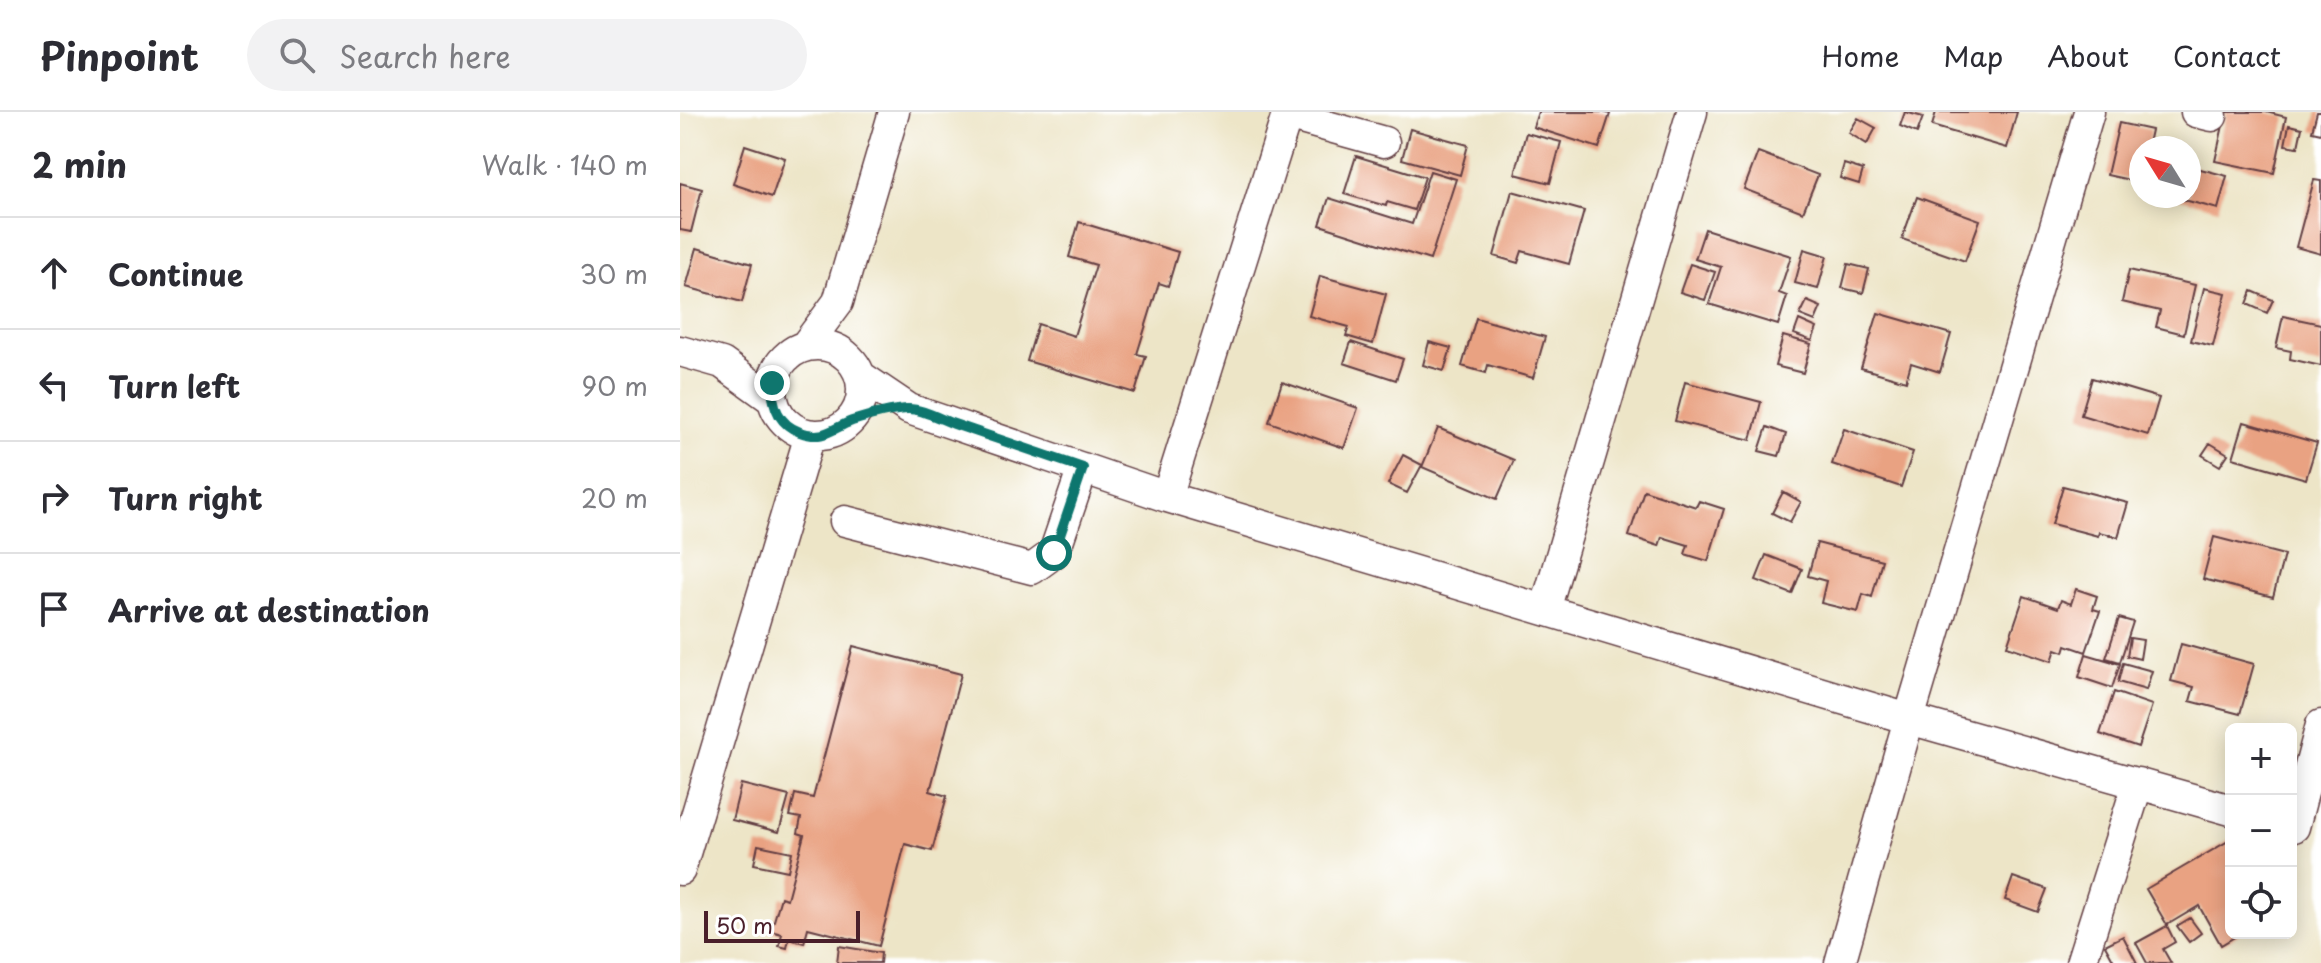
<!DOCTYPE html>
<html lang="en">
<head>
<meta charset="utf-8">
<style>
	:root { --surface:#fff; --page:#f2f2f3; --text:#2b2b33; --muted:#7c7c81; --line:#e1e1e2 }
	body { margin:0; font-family:"Playpen Sans",sans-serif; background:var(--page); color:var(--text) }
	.controls { position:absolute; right:24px; bottom:24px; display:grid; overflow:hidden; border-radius:12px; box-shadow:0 4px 20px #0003 }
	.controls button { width:72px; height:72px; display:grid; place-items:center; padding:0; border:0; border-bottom:2px solid var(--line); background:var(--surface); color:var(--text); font:40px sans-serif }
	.compass { position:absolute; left:1449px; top:24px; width:72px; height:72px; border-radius:50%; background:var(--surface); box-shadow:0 4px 20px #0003; rotate:307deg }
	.scale { position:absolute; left:24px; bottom:20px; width:156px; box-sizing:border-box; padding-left:8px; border:4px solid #4a1f2b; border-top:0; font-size:22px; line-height:28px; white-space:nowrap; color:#4a1f2b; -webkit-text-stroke:6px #fff; paint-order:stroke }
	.stop { position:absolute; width:24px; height:24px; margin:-18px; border:6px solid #0f766e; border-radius:50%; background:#fff }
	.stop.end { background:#0f766e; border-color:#fff; box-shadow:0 2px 8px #0008 }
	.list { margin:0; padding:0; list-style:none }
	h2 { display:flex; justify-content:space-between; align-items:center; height:104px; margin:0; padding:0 32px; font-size:34px }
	h2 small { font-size:26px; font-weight:400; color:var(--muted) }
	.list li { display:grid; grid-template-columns:52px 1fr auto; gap:24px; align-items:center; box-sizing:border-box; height:112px; padding:0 32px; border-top:2px solid var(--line) }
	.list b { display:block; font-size:30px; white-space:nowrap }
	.list em { font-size:26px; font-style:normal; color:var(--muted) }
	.icon { flex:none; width:44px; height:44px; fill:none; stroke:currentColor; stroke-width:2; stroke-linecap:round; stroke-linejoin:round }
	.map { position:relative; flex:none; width:1641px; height:851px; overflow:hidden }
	header { display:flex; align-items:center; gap:48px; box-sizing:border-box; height:112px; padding:0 40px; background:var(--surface); border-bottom:2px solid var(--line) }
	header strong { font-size:38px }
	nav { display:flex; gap:44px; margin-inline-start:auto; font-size:28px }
	.search { width:560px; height:72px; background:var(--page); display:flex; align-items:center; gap:20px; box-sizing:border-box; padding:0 28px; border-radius:44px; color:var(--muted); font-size:30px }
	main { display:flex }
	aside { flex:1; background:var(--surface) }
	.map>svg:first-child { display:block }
	.building { fill:#e9a282 }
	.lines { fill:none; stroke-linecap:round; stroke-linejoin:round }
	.minor-casing { stroke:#623d42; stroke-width:33 }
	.minor { stroke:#fff; stroke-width:30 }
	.route { stroke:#0f766e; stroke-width:10 }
</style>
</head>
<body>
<header>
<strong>Pinpoint</strong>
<div class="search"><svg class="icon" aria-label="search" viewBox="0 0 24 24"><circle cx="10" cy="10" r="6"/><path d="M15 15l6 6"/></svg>Search here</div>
<nav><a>Home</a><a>Map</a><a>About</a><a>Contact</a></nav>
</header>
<main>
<aside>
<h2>2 min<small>Walk · 140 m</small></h2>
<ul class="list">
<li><svg class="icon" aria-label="ahead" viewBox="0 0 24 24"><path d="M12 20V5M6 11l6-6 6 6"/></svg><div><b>Continue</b></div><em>30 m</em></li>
<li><svg class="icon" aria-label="left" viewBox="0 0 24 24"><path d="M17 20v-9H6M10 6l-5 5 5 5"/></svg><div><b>Turn left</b></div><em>90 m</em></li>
<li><svg class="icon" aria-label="right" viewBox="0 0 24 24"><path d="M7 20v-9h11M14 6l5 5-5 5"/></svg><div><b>Turn right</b></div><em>20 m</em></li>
<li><svg class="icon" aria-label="arrive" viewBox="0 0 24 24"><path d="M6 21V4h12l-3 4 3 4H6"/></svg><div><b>Arrive at destination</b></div></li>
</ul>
</aside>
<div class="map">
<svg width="1641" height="851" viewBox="0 0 1641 851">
	<rect width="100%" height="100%" fill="#fff"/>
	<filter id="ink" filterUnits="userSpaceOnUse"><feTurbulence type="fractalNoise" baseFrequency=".0125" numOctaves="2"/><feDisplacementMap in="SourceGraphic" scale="16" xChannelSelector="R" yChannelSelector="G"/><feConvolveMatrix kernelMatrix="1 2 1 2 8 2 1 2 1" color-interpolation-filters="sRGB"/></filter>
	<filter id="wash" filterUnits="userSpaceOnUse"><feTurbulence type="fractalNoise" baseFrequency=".006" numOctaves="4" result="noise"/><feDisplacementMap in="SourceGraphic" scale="32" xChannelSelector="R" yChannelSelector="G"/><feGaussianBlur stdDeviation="1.8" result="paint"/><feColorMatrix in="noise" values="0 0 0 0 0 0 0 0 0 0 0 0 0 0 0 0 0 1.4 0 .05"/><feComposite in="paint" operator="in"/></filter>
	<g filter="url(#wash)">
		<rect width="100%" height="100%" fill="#ede5c7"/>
		<g id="blocks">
			<!-- building -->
			<path class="building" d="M 858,0 L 923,0 L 930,2 L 919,36 L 853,15 Z
				M 1225,0 L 1243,5 L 1237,21 L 1220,14 Z
				M 1256,0 L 1337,0 L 1327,36 L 1252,14 Z
				M 1546,0 L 1586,0 L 1606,5 L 1594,61 L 1535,49 Z
				M 1637,0 L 1641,0 L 1641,21 L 1632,19 Z
				M 1178,6 L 1196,16 L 1187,32 L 1169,21 Z
				M 1439,11 L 1471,18 L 1467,36 L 1461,36 L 1459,70 L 1427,63 Z
				M 1609,13 L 1622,16 L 1618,35 L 1605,33 Z
				M 730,17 L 788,33 L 780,63 L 722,47 Z
				M 846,21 L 881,30 L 870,71 L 835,62 Z
				M 65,33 L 105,46 L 92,85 L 53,72 Z
				M 1078,40 L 1138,63 L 1123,100 L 1064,77 Z
				M 676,44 L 745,65 L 734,98 L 707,90 L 706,94 L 664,82 Z
				M 1164,52 L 1183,58 L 1179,72 L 1160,66 Z
				M 1509,54 L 1547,64 L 1538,97 L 1493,85 L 1509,84 Z
				M 750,59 L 776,67 L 750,148 L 640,113 L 649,86 L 732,112 Z
				M 1634,68 L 1641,69 L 1641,142 L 1616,135 Z
				M 0,71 L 22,77 L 11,120 L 0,118 Z
				M 832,79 L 904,99 L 889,152 L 842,139 L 838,151 L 814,144 Z
				M 1237,85 L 1300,108 L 1285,149 L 1222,127 Z
				M 399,110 L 498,140 L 488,174 L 479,171 L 457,242 L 466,244 L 455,281 L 347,249 L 358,212 L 394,224 L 416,153 L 389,145 Z
				M 1025,117 L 1111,144 L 1099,181 L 1107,184 L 1098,213 L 1029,192 L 1041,155 L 1015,147 Z
				M 17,136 L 72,152 L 62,190 L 6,175 Z
				M 1124,137 L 1147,144 L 1138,177 L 1115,171 Z
				M 1010,152 L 1035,160 L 1025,188 L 1000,180 Z
				M 1168,152 L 1189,157 L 1183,181 L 1162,176 Z
				M 1449,158 L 1515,173 L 1504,222 L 1476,215 L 1480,199 L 1442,190 Z
				M 640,164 L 706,182 L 693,232 L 666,224 L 669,215 L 629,204 Z
				M 1524,176 L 1546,181 L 1533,234 L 1511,229 Z
				M 1572,179 L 1593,188 L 1587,201 L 1567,192 Z
				M 1127,189 L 1141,195 L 1135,209 L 1120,203 Z
				M 1198,201 L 1271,222 L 1260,260 L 1231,251 L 1226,269 L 1181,256 Z
				M 1603,204 L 1641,212 L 1641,254 L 1610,247 L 1611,239 L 1596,236 Z
				M 796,206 L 865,225 L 853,266 L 808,253 L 806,261 L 782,254 Z
				M 1119,208 L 1137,216 L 1132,229 L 1114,222 Z
				M 1103,224 L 1131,232 L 1123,261 L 1095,254 Z
				M 671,230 L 723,247 L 716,268 L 664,251 Z
				M 749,230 L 771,236 L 764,259 L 743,253 Z
				M 1412,266 L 1479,286 L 1468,323 L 1401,303 Z
				M 602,270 L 678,296 L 664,336 L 589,310 Z
				M 1005,270 L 1081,290 L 1071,328 L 995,309 Z
				M 1564,310 L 1637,331 L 1626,367 L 1553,346 Z
				M 1087,315 L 1106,322 L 1099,344 L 1079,339 Z
				M 758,316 L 834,348 L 817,387 L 742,355 Z
				M 1164,317 L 1233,340 L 1221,375 L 1152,352 Z
				M 1530,331 L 1548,342 L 1540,354 L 1522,343 Z
				M 723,343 L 742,353 L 727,381 L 708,372 Z
				M 1383,374 L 1448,391 L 1438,425 L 1419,420 L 1418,424 L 1372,412 Z
				M 964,378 L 1016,395 L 1019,389 L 1044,397 L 1028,449 L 1005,442 L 1008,433 L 982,425 L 979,434 L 949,424 Z
				M 1103,380 L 1121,390 L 1110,410 L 1092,401 Z
				M 1534,425 L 1604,443 L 1593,485 L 1523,467 Z
				M 1137,431 L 1202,448 L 1192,485 L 1183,482 L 1178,500 L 1141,491 L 1146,469 L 1128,464 Z
				M 1086,443 L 1122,457 L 1112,482 L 1076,468 Z
				M 1396,477 L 1417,484 L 1413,497 L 1420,499 L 1406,540 L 1386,533 L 1384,540 L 1376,537 L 1372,549 L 1327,534 L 1344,484 L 1378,496 L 1381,488 L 1391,492 Z
				M 1439,506 L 1453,510 L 1440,550 L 1426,546 Z
				M 1450,526 L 1463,528 L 1460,547 L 1447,544 Z
				M 1501,532 L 1574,552 L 1560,602 L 1510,589 L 1514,575 L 1491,569 Z
				M 173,534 L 281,562 L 250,679 L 267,684 L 252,739 L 225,732 L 199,834 L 128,816 L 124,831 L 109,827 L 107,836 L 99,834 L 102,822 L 91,819 L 101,785 L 107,787 L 124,723 L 118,721 L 121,706 L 110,704 L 115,682 L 133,686 Z
				M 1406,542 L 1440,552 L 1432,576 L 1399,565 Z
				M 1443,551 L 1472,559 L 1466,578 L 1438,570 Z
				M 1434,580 L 1472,593 L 1458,635 L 1420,622 Z
				M 61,672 L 109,684 L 99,720 L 52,708 Z
				M 1550,728 L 1551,821 L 1561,821 L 1541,833 L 1519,794 L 1487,813 L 1466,777 Z
				M 78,733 L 112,740 L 108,759 L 74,752 Z
				M 1333,765 L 1367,777 L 1358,800 L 1325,788 Z
				M 1510,806 L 1521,821 L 1509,830 L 1497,814 Z
				M 1487,814 L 1495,830 L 1483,837 L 1491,851 L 1467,851 L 1456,831 Z
				M 1443,824 L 1457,851 L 1435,851 L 1425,833 Z
				M 159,834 L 201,841 L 200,851 L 157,851 Z"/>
		</g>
	</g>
	<g filter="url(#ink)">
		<use href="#blocks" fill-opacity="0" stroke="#623d42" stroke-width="2"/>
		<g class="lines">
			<defs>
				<path id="minor" d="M 1516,0 L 1532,4
					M 607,3 L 704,30
					M92 278a45 45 0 1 1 90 0a45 45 0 1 1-90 0Z
					M 126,233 L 158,190 L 214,0
					M 0,239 L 42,251 L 92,287
					M 180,264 L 229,297 L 487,385 L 1229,607 L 1551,698
					M 487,385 L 608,0
					M 165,409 L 352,457 L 374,441 L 403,356
					M 865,498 L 1012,0
					M 1614,715 L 1641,613
					M 0,758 L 130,323
					M 1160,851 L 1229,607 L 1409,0
					M 1401,851 L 1458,671"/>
			</defs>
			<!-- minor casing -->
			<use href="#minor" class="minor-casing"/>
			<!-- minor -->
			<use href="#minor" class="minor"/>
		</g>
	</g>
	<g class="lines" filter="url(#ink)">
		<!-- route -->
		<path class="route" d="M 92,271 C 92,293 98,312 120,320 C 145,329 152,316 172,309 C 188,304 210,298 227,297 C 241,296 260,307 274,312 C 317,327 360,341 403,356 L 374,441"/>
	</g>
</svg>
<div class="controls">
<button>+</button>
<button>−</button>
<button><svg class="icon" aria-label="locate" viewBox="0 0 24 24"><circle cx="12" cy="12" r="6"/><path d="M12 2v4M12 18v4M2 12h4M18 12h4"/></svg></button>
</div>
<svg class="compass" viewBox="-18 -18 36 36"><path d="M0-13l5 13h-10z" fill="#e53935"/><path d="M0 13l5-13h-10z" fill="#7c7c81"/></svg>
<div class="scale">50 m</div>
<div class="stop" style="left:374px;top:441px"></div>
<div class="stop end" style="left:92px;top:271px"></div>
</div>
</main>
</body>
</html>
